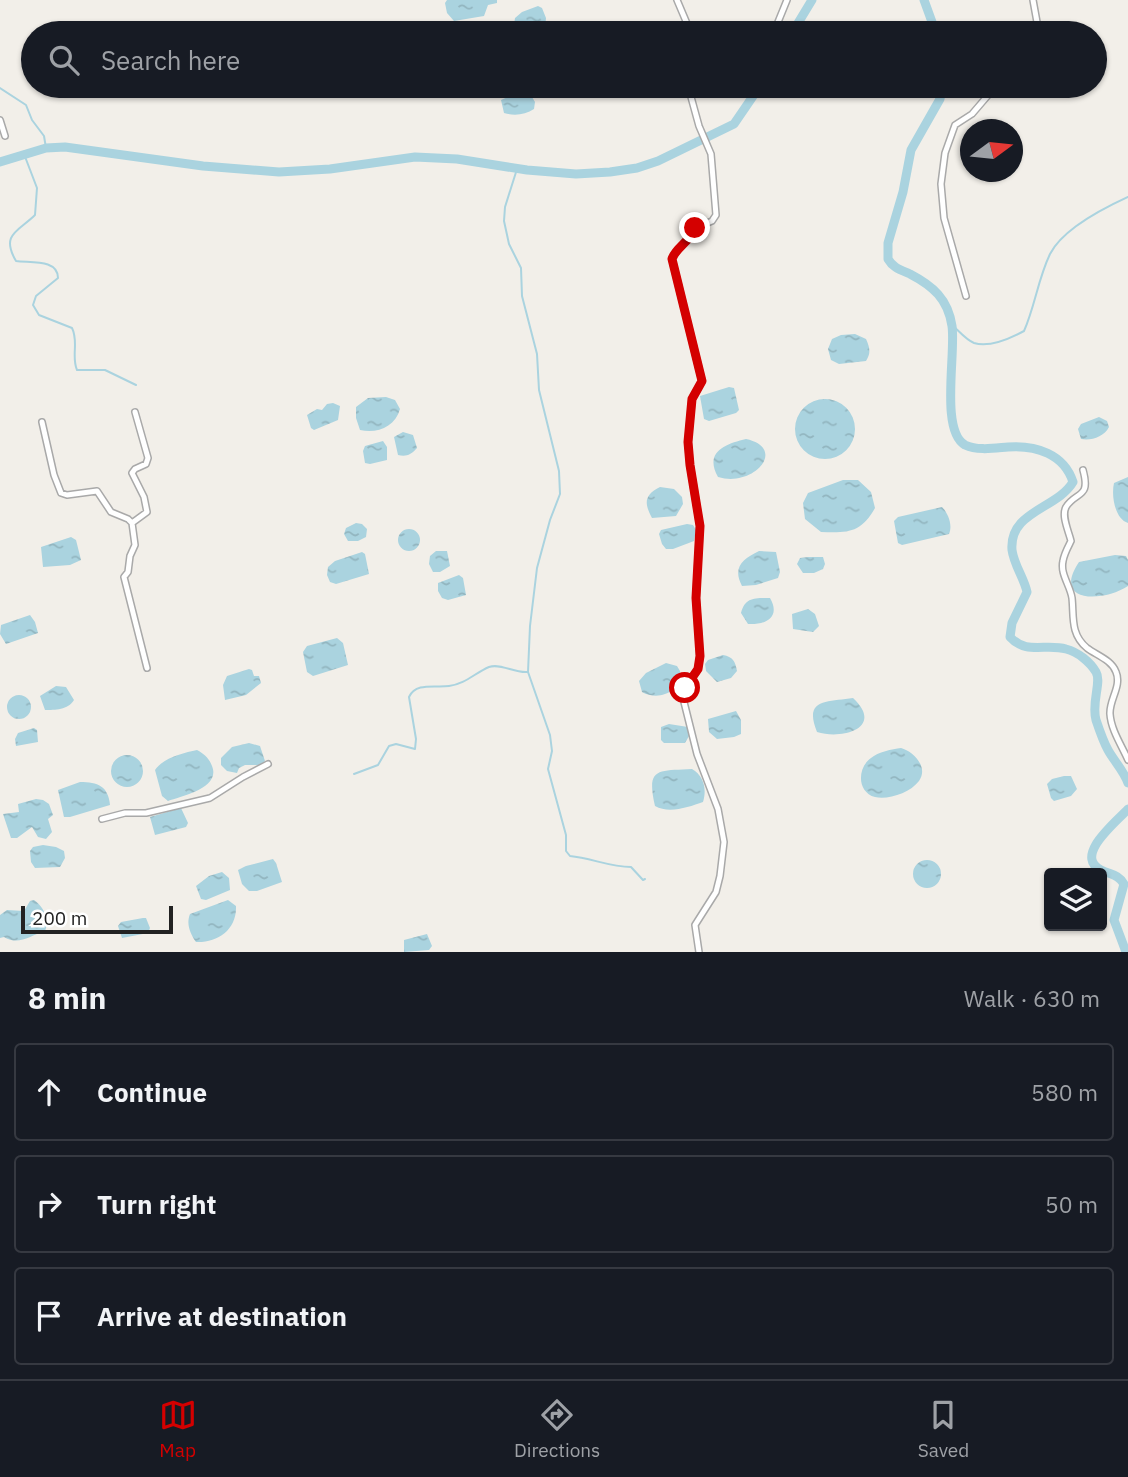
<!DOCTYPE html>
<html lang="en">
<head>
<meta charset="utf-8">
<style>
	:root { --surface:#171b24; --page:#242831; --text:#f1f3f6; --muted:#9ea1a6; --line:#363941; --accent:#d40000 }
	body { margin:0; font-family:"IBM Plex Sans",sans-serif; background:var(--page); color:var(--text) }
	.controls { position:absolute; right:21px; bottom:21px; display:grid; overflow:hidden; border-radius:7px; box-shadow:0 2px 5px #0004 }
	.controls button { width:63px; height:63px; display:grid; place-items:center; padding:0; border:0; border-bottom:2px solid var(--line); background:var(--surface); color:var(--text); font:35px sans-serif }
	.compass { position:absolute; left:960px; top:119px; width:63px; height:63px; border-radius:50%; background:var(--surface); box-shadow:0 2px 5px #0004; rotate:75deg }
	.scale { position:absolute; left:21px; bottom:18px; width:152px; box-sizing:border-box; padding-left:7px; border:4px solid #222; border-top:0; font-size:19px; line-height:24px; white-space:nowrap; color:#222; -webkit-text-stroke:5px #fff; paint-order:stroke }
	.stop { position:absolute; width:21px; height:21px; margin:-16px; border:5px solid #d40000; border-radius:50%; background:#fff }
	.stop.end { background:#d40000; border-color:#fff; box-shadow:0 2px 7px #0008 }
	.list { margin:0; padding:0; list-style:none }
	h2 { display:flex; justify-content:space-between; align-items:center; height:91px; margin:0; padding:0 28px; font-size:30px }
	h2 small { font-size:23px; font-weight:400; color:var(--muted) }
	.list li { display:grid; grid-template-columns:46px 1fr auto; gap:21px; align-items:center; box-sizing:border-box; height:98px; margin:0 14px 14px; padding:0 14px; border:2px solid var(--line); border-radius:7px }
	.list b { display:block; font-size:26px; white-space:nowrap }
	.list em { font-size:23px; font-style:normal; color:var(--muted) }
	.icon { flex:none; width:38px; height:38px; fill:none; stroke:currentColor; stroke-width:2; stroke-linecap:round; stroke-linejoin:round }
	.map { position:relative; flex:none; width:1128px; height:952px; overflow:hidden }
	.search { position:absolute; background:var(--surface); box-shadow:0 2px 5px #0004; left:21px; right:21px; top:21px; height:77px; display:flex; align-items:center; gap:18px; box-sizing:border-box; padding:0 24px; border-radius:38px; color:var(--muted); font-size:26px }
	.sheet { height:427px; background:var(--surface) }
	nav { display:flex; justify-content:space-around; align-items:center; box-sizing:border-box; height:98px; border-top:2px solid var(--line); background:var(--surface); font-size:19px; color:var(--muted) }
	nav a { display:grid; justify-items:center; gap:4px }
	nav .on { color:var(--accent) }
	.map>svg:first-child { display:block }
	.water { fill:url(#water-ripples) }
	.lines { fill:none; stroke-linecap:round; stroke-linejoin:round }
	.stream { stroke:#aad3df; stroke-width:2 }
	.river { stroke:#aad3df; stroke-width:9 }
	.street-casing { stroke:#a9a9a9; stroke-width:8 }
	.street { stroke:#fff; stroke-width:5 }
	.route { stroke:#d40000; stroke-width:9 }
</style>
</head>
<body>
<div class="map">
<svg width="1128" height="952" viewBox="0 0 1128 952">
	<defs>
		<pattern id="water-ripples" width="26" height="14" patternUnits="userSpaceOnUse" patternTransform="scale(1.75)"><rect width="26" height="14" fill="#aad3df"/><path d="M2 4q2-2 4 0t4 0M15 11q2-2 4 0t4 0" fill="none" stroke="#92b5bf"/></pattern>
	</defs>
	<rect width="100%" height="100%" fill="#f2efe9"/>
	<!-- water -->
	<path class="water" d="M 447,0 L 497,0 L 497,3 L 488,5 L 484,16 L 454,21 L 447,13 L 445,3 Z
		M 538,6 L 542,8 L 546,18 L 545,29 L 539,33 L 516,33 L 513,31 L 515,18 L 522,12 Z
		M 529,92 L 535,102 L 534,109 C 525,115 514,116 504,113 L 501,100 L 510,96 Z
		M 855,334 L 866,339 C 870,348 871,353 866,361 L 839,364 L 831,360 L 828,349 L 832,339 L 841,335 Z
		M 729,387 L 734,388 L 739,410 L 736,413 L 709,421 L 704,419 L 700,396 Z
		M 386,397 L 395,400 L 400,409 C 395,427 377,434 360,430 L 356,418 L 356,407 L 368,398 Z
		M795 429a30 30 0 1 1 60 0a30 30 0 1 1-60 0Z
		M 333,403 L 340,406 L 338,420 L 314,430 L 311,428 L 307,415 L 317,409 L 322,410 L 327,404 Z
		M 1099,417 L 1107,421 L 1109,427 C 1104,437 1091,441 1081,439 L 1078,429 L 1081,424 Z
		M 403,432 L 413,435 L 417,448 C 411,455 406,457 398,455 L 394,437 Z
		M 746,439 C 788,448 754,488 718,477 C 704,452 725,444 746,439 Z
		M 383,441 L 387,447 L 387,460 L 370,464 L 365,463 L 363,451 L 365,446 Z
		M 1128,477 L 1128,523 C 1115,519 1111,496 1114,483 Z
		M 843,480 L 858,480 L 871,492 L 875,508 C 861,533 848,533 821,532 L 805,519 L 803,503 L 808,493 Z
		M 660,487 L 674,489 L 682,497 L 683,504 L 676,516 L 652,518 C 644,503 644,495 660,487 Z
		M 942,507 C 948,513 953,525 949,534 L 902,545 L 898,543 L 894,521 L 898,517 Z
		M 356,523 L 362,524 L 367,529 L 366,537 L 358,541 L 348,541 L 344,534 L 346,528 Z
		M 687,524 L 693,525 L 696,530 L 694,541 L 673,549 L 666,549 L 662,544 L 659,534 L 661,530 Z
		M398 540a11 11 0 1 1 22 0a11 11 0 1 1-22 0Z
		M 71,537 L 76,540 L 81,560 L 70,565 L 43,567 L 41,547 Z
		M 436,551 L 447,551 L 450,566 L 440,572 L 433,572 L 429,564 L 430,556 Z
		M 759,551 L 776,552 L 780,572 L 778,578 L 756,585 L 742,586 C 732,567 743,559 759,551 Z
		M 362,552 L 365,554 L 369,574 L 336,584 L 330,582 L 327,575 L 328,567 L 335,561 Z
		M 1115,555 L 1126,556 L 1128,560 L 1128,586 C 1104,602 1051,604 1079,562 Z
		M 808,557 L 823,557 L 825,564 L 823,569 L 814,573 L 803,573 L 797,564 L 800,558 Z
		M 459,575 L 463,578 L 466,595 L 448,600 L 442,598 L 438,591 L 438,583 Z
		M 770,598 C 781,617 766,625 748,624 L 741,613 C 745,597 755,598 770,598 Z
		M 808,609 L 815,614 L 819,626 L 813,632 L 793,629 L 792,614 Z
		M 30,615 L 35,622 L 38,633 L 6,644 L 0,634 L 1,625 Z
		M 337,638 L 343,643 L 348,665 L 313,676 L 307,672 L 303,652 L 307,646 Z
		M 723,655 C 733,657 735,661 737,671 L 731,678 L 717,682 L 706,671 L 705,664 L 708,660 Z
		M 666,663 L 677,666 L 680,671 C 683,691 659,702 642,692 L 639,681 L 646,673 Z
		M 249,669 L 252,670 L 254,676 L 259,676 L 261,683 L 246,695 L 225,700 L 223,685 L 227,676 Z
		M 56,686 L 66,687 L 74,700 C 68,710 55,710 45,710 L 40,696 Z
		M7 707a12 12 0 1 1 24 0a12 12 0 1 1-24 0Z
		M 853,698 C 885,728 842,740 817,732 C 803,698 828,702 853,698 Z
		M 736,711 L 741,720 L 741,734 L 734,737 L 717,739 L 709,732 L 708,719 Z
		M 669,724 L 688,727 L 689,736 L 685,743 L 664,743 L 661,740 L 661,727 Z
		M 34,728 L 37,730 L 38,742 L 16,746 L 15,739 L 18,733 Z
		M 249,743 L 260,746 L 265,761 L 260,765 L 245,765 L 239,768 L 237,773 L 227,771 L 221,765 L 221,758 L 232,747 Z
		M 901,748 C 913,751 929,767 919,781 C 910,793 888,800 875,797 C 857,792 857,768 871,758 C 878,752 892,749 901,748 Z
		M 197,750 C 204,754 209,758 212,766 C 221,788 182,796 168,801 L 162,796 L 155,770 C 163,758 183,753 197,750 Z
		M111 771a16 16 0 1 1 32 0a16 16 0 1 1-32 0Z
		M 692,769 C 704,776 707,789 703,802 C 689,807 669,814 655,806 C 646,767 658,771 692,769 Z
		M 1064,776 L 1071,776 L 1077,789 L 1071,796 L 1054,801 L 1051,798 L 1047,784 L 1052,779 Z
		M 80,782 C 98,782 108,786 110,805 L 70,817 L 64,817 L 58,790 Z
		M 36,799 L 43,800 L 49,804 L 53,815 L 48,819 L 52,832 L 46,839 L 38,837 L 32,827 L 17,838 L 11,838 L 3,814 L 19,812 L 18,804 Z
		M 181,808 L 188,823 L 186,827 L 155,835 L 150,817 Z
		M 43,845 L 56,847 L 64,851 L 65,858 L 60,867 L 35,868 L 31,862 L 30,851 L 33,847 Z
		M 273,859 L 276,863 L 282,882 L 257,891 L 249,891 L 242,884 L 238,870 L 246,866 Z
		M913 874a14 14 0 1 1 28 0a14 14 0 1 1-28 0Z
		M 222,872 L 229,878 L 230,890 L 206,900 L 201,899 L 196,886 L 209,876 Z
		M 34,900 C 43,906 50,919 45,931 C 29,936 19,946 4,937 L 0,938 L 0,915 L 7,910 L 24,911 L 30,901 Z
		M 228,900 L 236,906 C 237,930 217,943 196,942 C 190,933 186,924 190,914 Z
		M 143,918 L 146,918 L 150,928 L 148,933 L 122,938 L 118,926 L 121,922 Z
		M 427,934 L 432,946 L 429,950 L 404,952 L 404,940 Z"/>
	<g class="lines">
		<!-- stream -->
		<path class="stream" d="M 0,88 L 26,105 L 32,120 L 44,136 L 46,148
			M 24,154 L 37,188 L 35,215 C 19,231 0,234 16,261 C 31,263 58,259 58,278 L 36,296 L 33,305 L 39,315 L 72,328 C 79,342 71,356 77,370 L 105,370 L 136,385
			M 517,169 L 505,207 L 504,221 L 509,244 L 521,268 L 522,296 L 537,354 L 539,390 L 559,471 L 560,494 L 550,520 L 537,568 L 530,626 L 528,672 L 550,735 L 552,751 L 548,769 L 566,835 L 566,851 L 570,856 C 591,858 610,867 631,867 L 643,880 L 645,879
			M 952,325 C 958,330 966,340 974,343 C 990,348 1011,338 1024,331 C 1035,306 1038,279 1050,254 C 1063,229 1104,208 1128,197
			M 354,774 L 378,765 L 389,746 L 396,744 L 415,749 L 416,739 L 409,697 C 416,682 435,688 449,686 C 465,684 475,673 489,667 C 501,663 514,673 527,672"/>
		<!-- river -->
		<path class="river" d="M 924,0 L 936,33
			M 792,33 L 812,0
			M 942,86 L 940,99 L 911,150 L 903,192 L 888,243 L 888,259 C 893,268 901,270 910,274 C 933,286 948,299 952,326 C 956,353 940,431 965,445 C 978,451 995,448 1008,447 C 1036,445 1064,454 1073,482 C 1057,509 1009,511 1012,550 C 1014,565 1024,578 1027,592 L 1012,623 L 1010,637 C 1026,655 1046,643 1066,649 C 1078,652 1090,662 1096,672 C 1102,682 1091,702 1096,720 C 1099,729 1103,741 1108,750 C 1114,761 1124,771 1128,783
			M 0,162 L 46,148 L 65,147 L 203,166 L 279,172 L 330,169 L 415,157 L 457,159 L 527,170 L 576,174 L 610,172 L 637,168 L 658,161 L 734,124 L 760,86
			M 1126,952 L 1114,920 L 1124,884 C 1118,874 1111,875 1101,870 C 1073,856 1116,822 1128,809"/>
		<defs>
			<path id="street" d="M 677,0 L 691,33
				M 1033,0 L 1039,33
				M 770,33 L 776,27 L 787,0
				M 688,86 L 699,126 L 711,154 L 716,215 L 712,221 L 695,228 C 689,243 676,247 672,259 L 702,381 L 692,399 L 688,442 L 690,465 L 700,526 L 696,598 L 700,656 L 698,669 L 685,688 L 684,702 L 697,754 L 718,809 L 724,842 L 720,876 L 716,892 L 695,925 L 699,952
				M 655,91 L 670,86
				M 0,120 L 5,136
				M 966,296 L 944,218 L 941,184 L 945,153 L 955,125 L 972,114 L 996,86
				M 42,422 L 54,475 L 61,493 L 67,495 L 97,491 L 111,512 L 128,519 L 132,523 L 135,545 L 130,556 L 128,572 L 124,577 L 147,668
				M 1083,470 C 1091,499 1076,491 1066,507 C 1061,516 1069,532 1071,541 C 1068,547 1064,554 1063,561 C 1060,574 1070,585 1072,598 C 1074,616 1070,634 1087,648 C 1096,655 1112,660 1116,672 C 1122,686 1109,700 1110,714 C 1111,730 1122,746 1128,760
				M 132,523 L 147,512 L 144,497 L 132,473 L 135,469 L 146,464 L 148,458 L 135,412
				M 102,819 L 125,813 L 146,813 L 210,798 L 243,777 L 268,764"/>
		</defs>
		<!-- street casing -->
		<use href="#street" class="street-casing"/>
		<!-- street -->
		<use href="#street" class="street"/>
	</g>
	<g class="lines">
		<!-- route -->
		<path class="route" d="M 685,688 L 698,669 L 700,656 L 696,598 L 700,526 L 690,465 L 688,442 L 692,399 L 702,381 L 672,259 C 676,247 689,243 695,228"/>
	</g>
</svg>
<div class="controls">
<button><svg class="icon" aria-label="layers" viewBox="0 0 24 24"><path d="M12 4l9 5-9 5-9-5zM3 14l9 5 9-5"/></svg></button>
</div>
<svg class="compass" viewBox="-18 -18 36 36"><path d="M0-13l5 13h-10z" fill="#e53935"/><path d="M0 13l5-13h-10z" fill="#9ea1a6"/></svg>
<div class="scale">200 m</div>
<div class="stop" style="left:685px;top:688px"></div>
<div class="stop end" style="left:695px;top:228px"></div>
<div class="search"><svg class="icon" aria-label="search" viewBox="0 0 24 24"><circle cx="10" cy="10" r="6"/><path d="M15 15l6 6"/></svg>Search here</div>
</div>
<section class="sheet">
<h2>8 min<small>Walk · 630 m</small></h2>
<ul class="list">
<li><svg class="icon" aria-label="ahead" viewBox="0 0 24 24"><path d="M12 20V5M6 11l6-6 6 6"/></svg><div><b>Continue</b></div><em>580 m</em></li>
<li><svg class="icon" aria-label="right" viewBox="0 0 24 24"><path d="M7 20v-9h11M14 6l5 5-5 5"/></svg><div><b>Turn right</b></div><em>50 m</em></li>
<li><svg class="icon" aria-label="arrive" viewBox="0 0 24 24"><path d="M6 21V4h12l-3 4 3 4H6"/></svg><div><b>Arrive at destination</b></div></li>
</ul>
</section>
<nav>
<a class="on"><svg class="icon" aria-label="map" viewBox="0 0 24 24"><path d="M3 6l6-2 6 2 6-2v14l-6 2-6-2-6 2zM9 4v14M15 6v14"/></svg>Map</a>
<a><svg class="icon" aria-label="directions" viewBox="0 0 24 24"><path d="M12 3l9 9-9 9-9-9zM9 14v-3h6M13 9l2 2-2 2"/></svg>Directions</a>
<a><svg class="icon" aria-label="saved" viewBox="0 0 24 24"><path d="M7 4h10v16l-5-4-5 4z"/></svg>Saved</a>
</nav>
</body>
</html>
